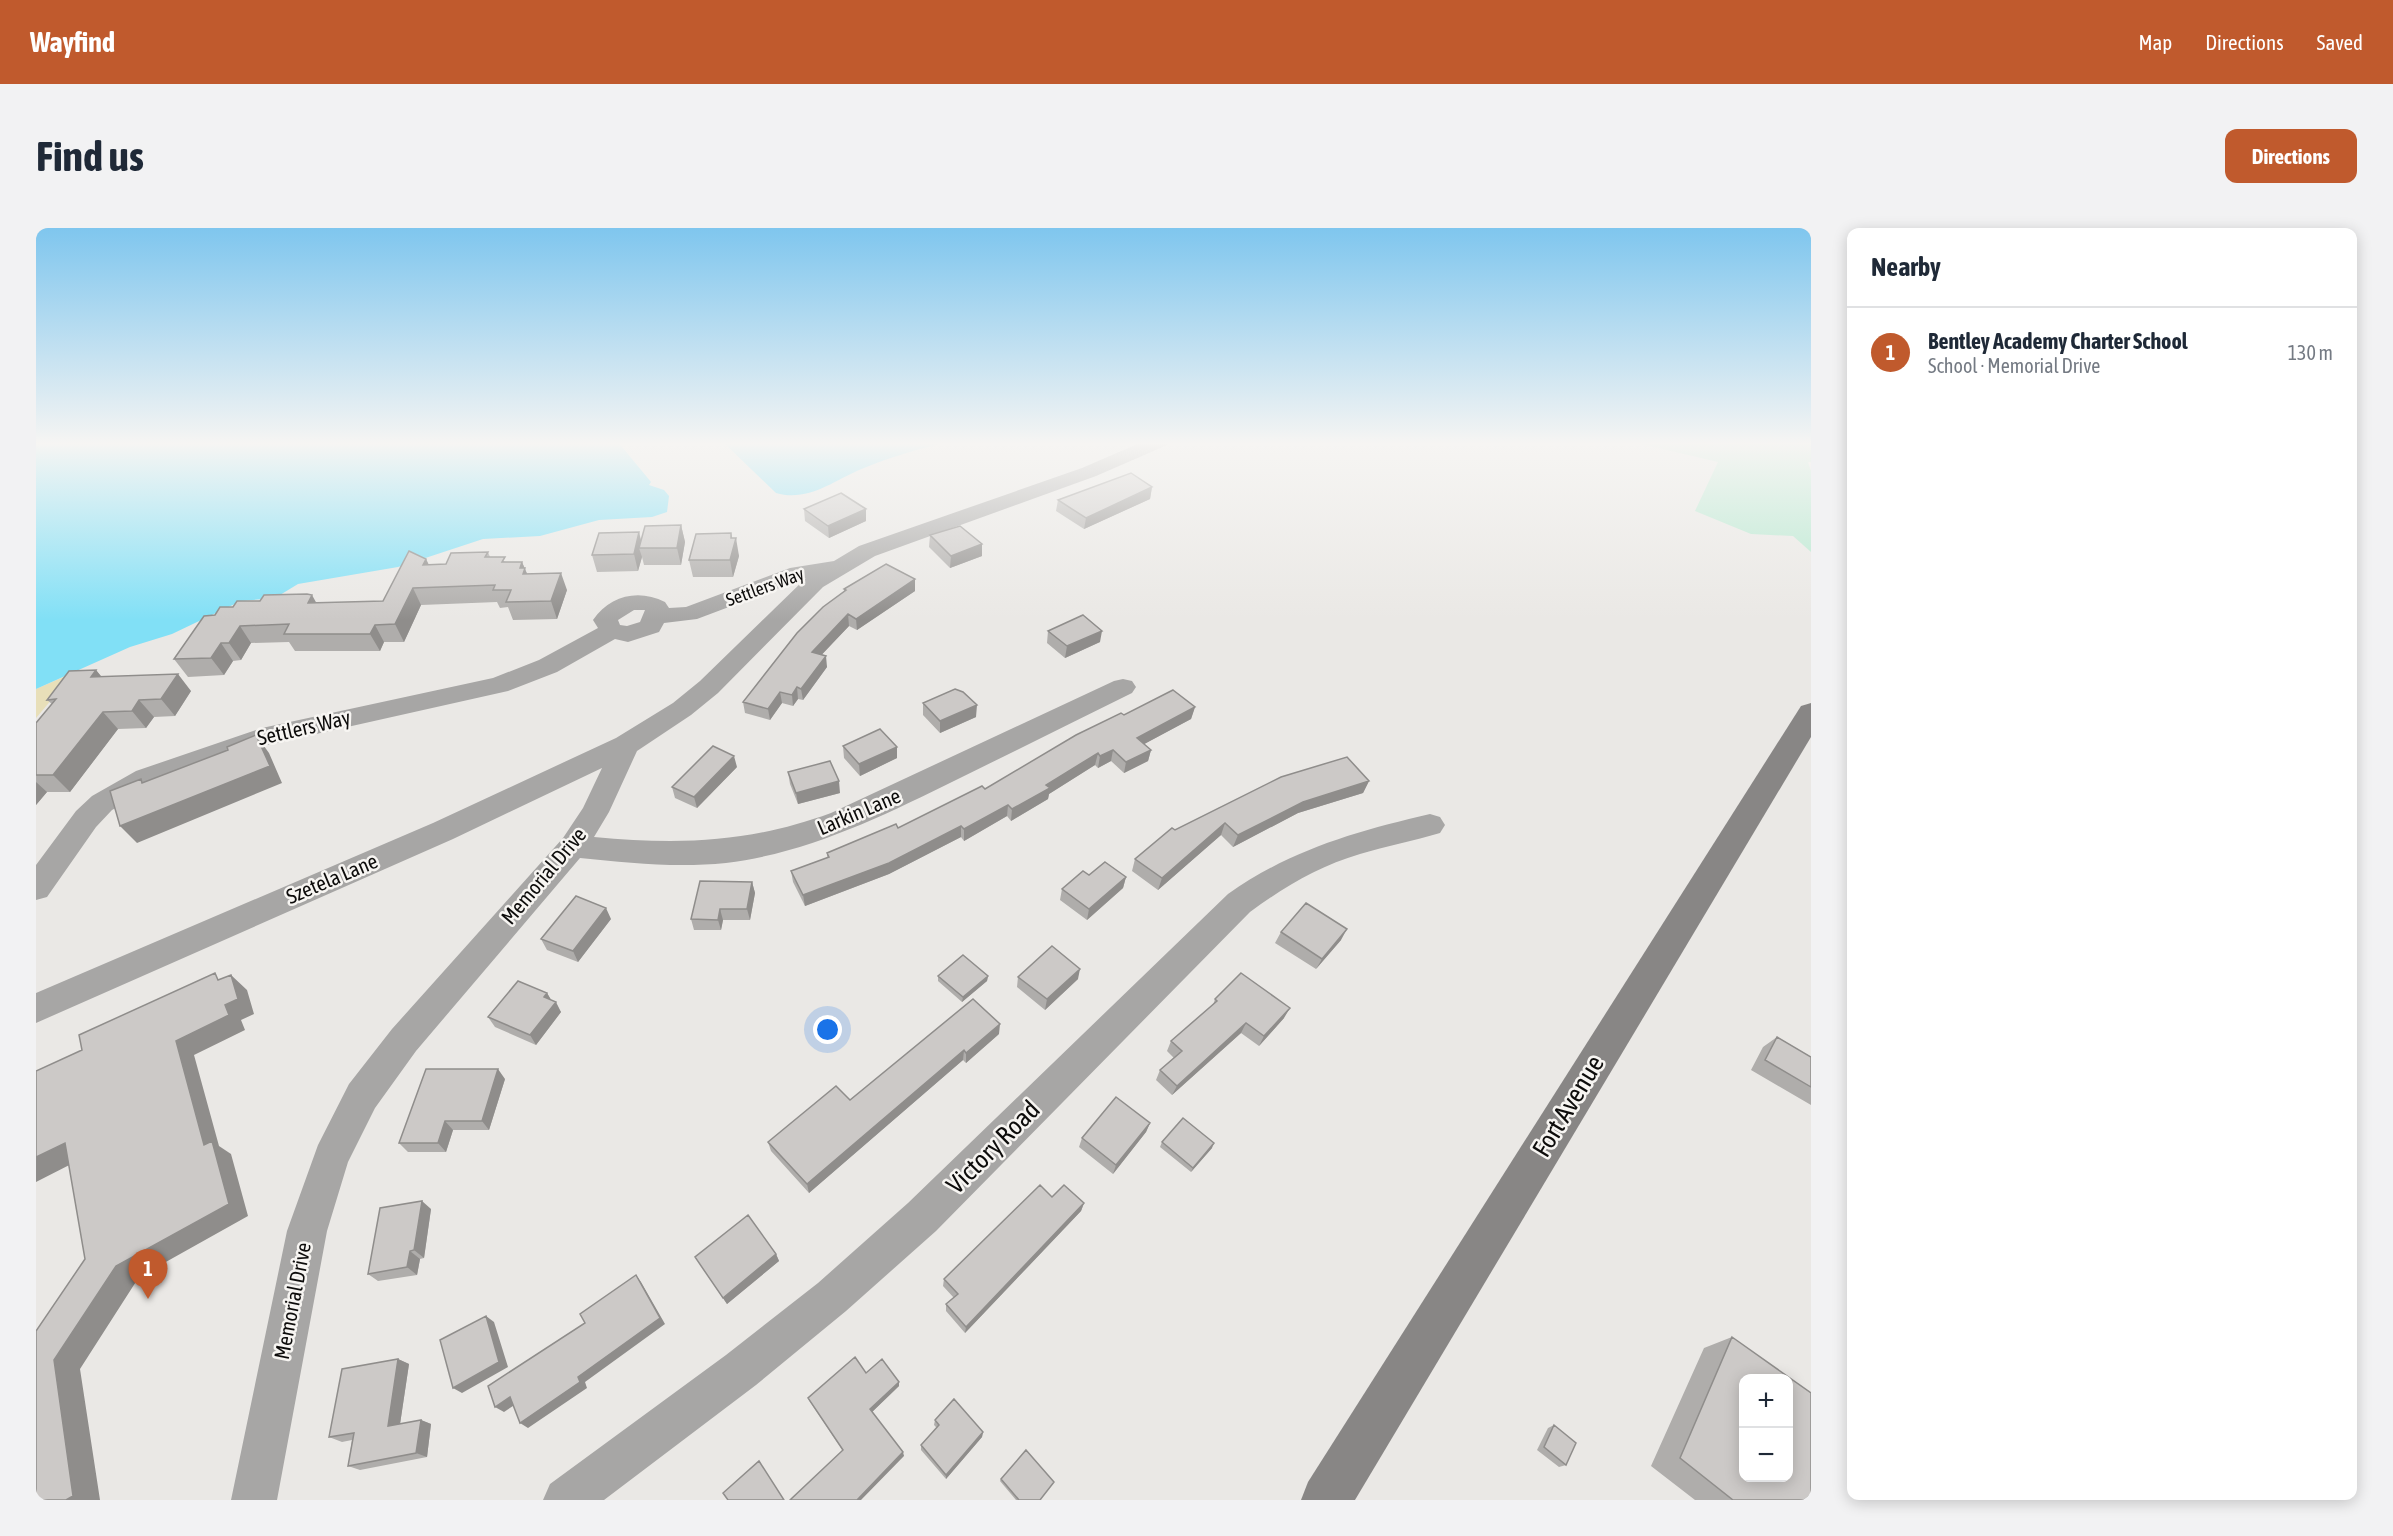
<!DOCTYPE html>
<html lang="en">
<head>
<meta charset="utf-8">
<style>
	:root { --surface:#fff; --page:#f2f2f3; --text:#1f2937; --muted:#747a83; --line:#e0e1e3; --accent:#c05a2d }
	body { margin:0; font-family:"Asap Condensed",sans-serif; background:var(--page); color:var(--text) }
	.controls { position:absolute; right:18px; bottom:18px; display:grid; overflow:hidden; border-radius:12px; box-shadow:0 3px 15px #0003 }
	.controls button { width:54px; height:54px; display:grid; place-items:center; padding:0; border:0; border-bottom:2px solid var(--line); background:var(--surface); color:var(--text); font:30px sans-serif }
	.you { position:absolute; left:792px; top:802px; width:21px; height:21px; margin:-15px; border:4px solid #fff; border-radius:50%; background:#1a73e8; box-shadow:0 0 0 9px #1a73e833 }
	.badge { display:grid; place-items:center; width:39px; height:39px; border-radius:50%; background:var(--accent); color:#fff; font-size:20px; font-weight:700 }
	.pin { position:absolute; translate:-50% -50px; filter:drop-shadow(0 2px 3px #0008) }
	.pin::after { content:''; position:absolute; top:32px; width:21px; height:18px; background:inherit; clip-path:polygon(0 0,100% 0,50% 100%) }
	.list { margin:0; padding:0; list-style:none }
	h2 { display:flex; justify-content:space-between; align-items:center; height:78px; margin:0; padding:0 24px; font-size:26px }
	h2 small { font-size:20px; font-weight:400; color:var(--muted) }
	.list li { display:grid; grid-template-columns:39px 1fr auto; gap:18px; align-items:center; box-sizing:border-box; height:90px; padding:0 24px; border-top:2px solid var(--line) }
	.list b { display:block; font-size:22px; white-space:nowrap }
	.list p { margin:0; font-size:20px; white-space:nowrap; color:var(--muted) }
	.list em { font-size:20px; font-style:normal; color:var(--muted) }
	.map { position:relative; flex:none; width:1775px; height:1272px; overflow:hidden; border-radius:12px }
	header { display:flex; align-items:center; gap:36px; box-sizing:border-box; height:84px; padding:0 30px; background:var(--accent); color:#fff }
	header strong { font-size:28px }
	nav { display:flex; gap:33px; margin-inline-start:auto; font-size:21px }
	.intro { display:flex; align-items:center; justify-content:space-between; box-sizing:border-box; height:144px; padding:0 36px }
	h1 { margin:0; font-size:42px }
	.button { padding:15px 27px; border-radius:12px; background:var(--accent); color:#fff; font-size:21px; font-weight:700 }
	main { display:flex; gap:36px; padding:0 36px }
	aside { flex:1; background:var(--surface); border-radius:12px; box-shadow:0 3px 15px #0003 }
	.map>svg:first-child { display:block }
	.green { fill:#b2e8ce }
	.sand { fill:#e8dfb9 }
	.water { fill:#81e0f6 }
	.lines { fill:none; stroke-linecap:round; stroke-linejoin:round }
	.street { fill:#a7a6a5; fill-rule:evenodd }
	.secondary { fill:#888685; fill-rule:evenodd }
	.wall { fill:#afadab }
	.shaded-wall { fill:#8f8d8b }
	.building { fill:#ccc9c7; stroke:#8f8d8b; stroke-width:1.5; fill-rule:evenodd }
	.labels { text-anchor:middle; stroke-width:5; stroke-linejoin:round; paint-order:stroke }
	.far-street-label { font-size:18px; fill:#0d0c0b; stroke:#f7f5f2 }
	.street-label { font-size:21px; fill:#0d0c0b; stroke:#f7f5f2 }
	.near-street-label { font-size:26px; fill:#0d0c0b; stroke:#f7f5f2 }
</style>
</head>
<body>
<header>
<strong>Wayfind</strong>
<nav><a>Map</a><a>Directions</a><a>Saved</a></nav>
</header>
<div class="intro"><h1>Find us</h1><a class="button">Directions</a></div>
<main>
<div class="map">
<svg width="1775" height="1272" viewBox="0 0 1775 1272">
	<rect width="100%" height="100%" fill="#eae8e5"/>
	<!-- green -->
	<path class="green" d="M 1597,214 L 1775,214 L 1775,234 L 1772,234 L 1775,243 L 1775,324 L 1757,308 L 1715,306 L 1659,283 L 1682,234 Z"/>
	<!-- sand -->
	<path class="sand" d="M 39,444 L 0,490 L 0,461 Z"/>
	<!-- water -->
	<path class="water" d="M 0,214 L 582,214 L 615,254 L 613,257 L 628,262 L 633,268 L 631,284 L 616,289 L 563,292 L 504,308 L 447,311 L 362,339 L 262,356 L 239,370 L 205,373 L 136,406 L 94,419 L 0,461 Z
		M 687,214 L 911,214 C 882,221 851,230 823,242 C 796,254 771,274 740,265 Z"/>
	<g class="lines">
		<!-- street -->
		<path class="street" d="M 1106,214 L 1132,214 L 1129,218 L 1060,248 L 839,328 L 787,359 L 682,465 L 655,487 L 601,523 L 573,584 L 558,609 C 644,617 713,615 795,585 L 1078,453 L 1087,451 L 1096,453 L 1100,459 L 1096,465 C 1037,494 979,523 920,552 C 847,588 772,625 690,635 C 641,640 592,635 544,630 L 380,823 L 339,880 L 312,934 L 291,1003 L 241,1272 L 195,1272 L 251,1003 L 282,917 L 313,856 L 356,801 L 527,610 L 547,580 L 566,540 L 417,611 L 0,795 L 0,765 L 397,595 L 580,510 L 637,475 L 664,453 L 770,350 L 661,391 L 628,395 L 623,404 L 592,414 L 579,411 L 521,444 L 472,463 L 231,517 L 120,557 L 76,582 L 60,599 L 11,669 L 0,672 L 0,637 L 40,583 L 56,568 L 100,543 L 226,500 L 457,450 L 503,432 L 562,400 L 557,392 C 574,367 603,361 629,374 L 633,380 L 650,379 L 754,340 L 798,333 L 823,318 L 1046,240 ZM 598,382 L 609,382 L 604,394 L 591,398 L 584,397 L 582,392 Z
			M 1394,586 L 1404,589 L 1409,597 L 1404,605 C 1378,613 1350,618 1324,626 C 1283,638 1248,659 1214,684 L 900,1003 L 810,1083 L 720,1157 L 568,1272 L 507,1272 L 514,1256 L 690,1127 L 782,1055 L 872,975 L 1192,666 C 1254,622 1321,603 1394,586 Z"/>
		<!-- secondary -->
		<path class="secondary" d="M 1775,475 L 1775,509 L 1319,1272 L 1265,1272 L 1272,1254 L 1765,478 Z"/>
	</g>
	<!-- wall -->
	<path class="wall" d="M 1116,259 L 1114,271 L 1048,301 L 1020,283 L 1022,272 Z
		M 768,281 L 830,281 L 830,293 L 793,310 L 769,293 Z
		M 645,297 L 649,314 L 645,337 L 608,337 L 606,329 L 602,343 L 561,344 L 556,327 L 605,312 Z
		M 894,307 L 946,328 L 914,340 L 893,319 Z
		M 696,310 L 703,328 L 697,349 L 657,349 L 653,332 Z
		M 452,324 L 454,329 L 470,334 L 486,334 L 491,346 L 531,362 L 521,391 L 477,392 L 472,379 L 464,380 L 461,374 L 385,377 L 368,414 L 348,414 L 344,423 L 259,423 L 253,414 L 215,415 L 205,432 L 197,433 L 188,447 L 152,449 L 138,431 L 179,387 L 197,379 L 224,373 L 280,375 L 347,373 L 390,331 L 393,337 L 410,336 Z
		M 879,351 L 879,363 L 821,402 L 813,398 L 785,427 L 791,439 L 767,472 L 762,471 L 757,478 L 746,475 L 734,492 L 709,485 L 707,474 L 808,364 L 808,361 Z
		M 1012,403 L 1064,414 L 1029,430 L 1011,415 Z
		M 60,442 L 65,449 L 155,463 L 139,488 L 118,489 L 110,500 L 82,501 L 34,564 L 11,564 L 0,577 L 0,495 L 16,476 L 11,472 Z
		M 887,475 L 940,489 L 904,505 L 887,487 Z
		M 1159,479 L 1155,491 L 1108,516 L 1115,522 L 1112,533 L 1088,545 L 1075,533 L 1062,540 L 1059,537 L 1013,566 L 1012,571 L 975,593 L 971,588 L 928,613 L 925,609 L 853,646 L 769,678 L 757,654 L 755,643 L 791,630 L 791,625 L 862,600 L 949,561 L 1088,487 Z
		M 807,518 L 861,519 L 861,530 L 824,548 L 808,530 Z
		M 701,539 L 661,580 L 639,570 L 636,559 Z
		M 752,544 L 804,565 L 762,576 L 754,556 Z
		M 1333,553 L 1327,565 L 1262,585 L 1197,619 L 1185,607 L 1122,662 L 1096,643 L 1099,631 L 1139,602 Z
		M 1090,649 L 1087,660 L 1051,692 L 1024,672 L 1026,661 Z
		M 716,654 L 719,665 L 714,692 L 687,692 L 685,702 L 658,702 L 655,691 Z
		M 575,691 L 542,734 L 511,722 L 505,711 Z
		M 1245,704 L 1305,712 L 1280,741 L 1239,715 Z
		M 902,748 L 952,748 L 951,753 L 926,774 L 902,753 Z
		M 982,749 L 1042,751 L 1009,782 L 981,759 Z
		M 511,765 L 515,772 L 525,784 L 500,817 L 459,799 L 452,789 Z
		M 1179,771 L 1248,790 L 1223,818 L 1205,805 L 1136,867 L 1120,852 L 1124,842 L 1138,830 L 1131,823 L 1135,813 L 1177,777 Z
		M 963,806 L 930,835 L 927,832 L 773,965 L 735,923 L 732,914 L 814,872 Z
		M 1741,809 L 1775,829 L 1775,877 L 1715,842 L 1727,819 Z
		M 469,851 L 453,902 L 417,902 L 410,924 L 372,924 L 363,915 Z
		M 1114,895 L 1110,904 L 1077,946 L 1043,919 L 1046,910 Z
		M 1126,914 L 1176,920 L 1155,944 L 1124,919 Z
		M 1016,969 L 1048,975 L 1045,983 L 929,1105 L 910,1083 L 910,1076 L 918,1070 L 907,1058 L 908,1051 Z
		M 395,981 L 388,1030 L 384,1031 L 381,1047 L 342,1053 L 332,1046 Z
		M 740,1026 L 743,1033 L 691,1076 L 659,1029 Z
		M 1696,1109 L 1775,1272 L 1659,1272 L 1615,1238 L 1668,1120 Z
		M 362,1131 L 373,1136 L 364,1196 L 385,1192 L 395,1196 L 391,1229 L 324,1242 L 312,1238 L 316,1212 L 306,1214 L 293,1209 Z
		M 830,1145 L 863,1158 L 836,1184 L 868,1228 L 807,1223 L 774,1174 L 772,1170 Z
		M 899,1192 L 947,1204 L 946,1209 L 910,1251 L 885,1222 L 885,1217 L 901,1200 L 898,1197 Z
		M 1518,1197 L 1530,1237 L 1523,1239 L 1501,1222 L 1512,1200 Z
		M 965,1251 L 1004,1272 L 980,1272 L 964,1253 Z"/>
	<!-- shaded-wall -->
	<path class="shaded-wall" d="M 1116,259 L 1114,271 L 1048,301 L 1050,290 Z
		M 830,281 L 830,293 L 793,310 L 792,298 Z
		M 645,297 L 649,314 L 645,337 L 641,320 Z
		M 603,304 L 607,320 L 603,320 L 606,329 L 602,343 L 598,326 Z
		M 695,305 L 698,319 L 700,310 L 703,328 L 697,349 L 694,332 Z
		M 946,316 L 946,328 L 914,340 L 915,328 Z
		M 390,331 L 398,348 L 387,337 Z
		M 486,334 L 496,357 L 493,363 L 484,340 Z
		M 525,345 L 531,362 L 521,391 L 515,373 Z
		M 879,351 L 879,363 L 821,402 L 820,391 Z
		M 377,360 L 385,377 L 368,414 L 359,396 Z
		M 276,367 L 286,385 L 272,375 Z
		M 812,386 L 813,398 L 777,436 L 776,424 Z
		M 339,397 L 348,414 L 344,423 L 334,406 Z
		M 204,398 L 215,415 L 205,432 L 193,415 Z
		M 1066,403 L 1064,414 L 1029,430 L 1031,418 Z
		M 185,415 L 197,433 L 188,447 L 175,430 Z
		M 790,428 L 791,439 L 767,472 L 765,461 Z
		M 60,442 L 75,460 L 55,449 Z
		M 142,446 L 155,463 L 139,488 L 125,471 Z
		M 761,459 L 762,471 L 757,478 L 756,467 Z
		M 744,464 L 746,475 L 734,492 L 732,481 Z
		M 103,472 L 118,489 L 110,500 L 96,483 Z
		M 941,477 L 940,489 L 904,505 L 904,493 Z
		M 1159,479 L 1155,491 L 1099,521 L 1101,510 Z
		M 67,484 L 82,501 L 34,564 L 17,547 Z
		M 220,507 L 233,525 L 246,555 L 101,615 L 84,598 Z
		M 861,519 L 861,530 L 824,548 L 823,536 Z
		M 1077,522 L 1075,533 L 1062,540 L 1064,528 Z
		M 1115,522 L 1112,533 L 1088,545 L 1090,534 Z
		M 1062,525 L 1059,537 L 1013,566 L 1012,571 L 975,593 L 976,581 L 1010,557 Z
		M 698,528 L 701,539 L 661,580 L 658,569 Z
		M 803,553 L 804,565 L 762,576 L 760,565 Z
		M 1333,553 L 1327,565 L 1262,585 L 1197,619 L 1202,607 L 1267,574 Z
		M 0,554 L 11,564 L 0,577 Z
		M 972,577 L 971,588 L 928,613 L 928,601 Z
		M 1189,595 L 1185,607 L 1122,662 L 1126,650 Z
		M 925,598 L 925,609 L 853,646 L 769,678 L 767,667 Z
		M 1090,649 L 1087,660 L 1051,692 L 1053,681 Z
		M 716,654 L 719,665 L 714,692 L 711,681 Z
		M 570,680 L 575,691 L 542,734 L 537,723 Z
		M 684,681 L 687,692 L 685,702 L 682,692 Z
		M 1311,701 L 1305,712 L 1280,741 L 1286,731 Z
		M 1044,741 L 1042,751 L 1009,782 L 1011,771 Z
		M 195,747 L 211,762 L 218,786 L 205,792 L 209,802 L 158,827 L 183,918 L 195,926 L 212,988 L 103,1049 L 44,1141 L 64,1272 L 30,1272 L 18,1132 L 80,1038 L 168,917 L 140,813 L 189,777 Z
		M 952,748 L 951,753 L 926,774 L 927,769 Z
		M 511,765 L 517,775 L 508,769 Z
		M 520,774 L 525,784 L 500,817 L 494,807 Z
		M 1254,780 L 1248,790 L 1223,818 L 1228,808 Z
		M 1210,795 L 1205,805 L 1136,867 L 1141,858 Z
		M 964,796 L 963,806 L 930,835 L 930,825 Z
		M 928,822 L 927,832 L 773,965 L 771,956 Z
		M 462,841 L 469,851 L 453,902 L 446,893 Z
		M 409,893 L 417,902 L 410,924 L 402,915 Z
		M 1114,895 L 1110,904 L 1077,946 L 1080,937 Z
		M 29,915 L 51,928 L 0,954 L 0,929 Z
		M 1178,915 L 1176,920 L 1155,944 L 1157,940 Z
		M 386,973 L 395,981 L 388,1030 L 378,1022 Z
		M 1048,975 L 1045,983 L 929,1105 L 930,1099 Z
		M 374,1023 L 384,1031 L 381,1047 L 371,1039 Z
		M 740,1026 L 743,1033 L 691,1076 L 687,1070 Z
		M 600,1047 L 605,1054 L 629,1096 L 549,1154 L 551,1160 L 492,1200 L 484,1195 L 542,1149 Z
		M 450,1088 L 458,1094 L 472,1139 L 426,1165 L 417,1160 Z
		M 362,1131 L 373,1136 L 363,1203 L 352,1198 Z
		M 863,1154 L 863,1158 L 835,1185 L 834,1181 Z
		M 474,1169 L 483,1174 L 468,1184 L 459,1179 Z
		M 385,1192 L 395,1196 L 391,1229 L 380,1225 Z
		M 947,1204 L 946,1209 L 910,1251 L 910,1247 Z
		M 867,1224 L 868,1228 L 825,1272 L 821,1272 Z"/>
	<!-- building -->
	<path class="building" d="M 1095,245 L 1116,259 L 1050,290 L 1022,272 Z
		M 805,265 L 830,281 L 792,298 L 768,281 Z
		M 645,297 L 641,320 L 603,320 L 609,298 Z
		M 924,298 L 946,316 L 915,328 L 894,307 Z
		M 603,304 L 598,326 L 556,327 L 563,305 Z
		M 695,305 L 695,310 L 700,310 L 694,332 L 653,332 L 660,306 Z
		M 373,323 L 390,331 L 387,337 L 410,336 L 415,325 L 452,324 L 449,329 L 469,329 L 466,334 L 486,334 L 484,340 L 489,340 L 487,346 L 525,345 L 515,373 L 470,374 L 475,362 L 457,362 L 459,357 L 377,360 L 359,396 L 339,397 L 334,406 L 248,406 L 253,396 L 204,398 L 193,415 L 185,415 L 175,430 L 138,431 L 168,388 L 179,387 L 184,379 L 197,379 L 201,373 L 224,373 L 228,367 L 271,366 L 276,367 L 272,375 L 347,373 Z
		M 850,336 L 879,351 L 820,391 L 812,386 L 776,424 L 790,428 L 765,461 L 761,459 L 756,467 L 744,464 L 732,481 L 707,474 L 761,405 L 787,379 L 810,362 L 808,361 Z
		M 1047,387 L 1066,403 L 1031,418 L 1012,403 Z
		M 60,442 L 55,449 L 142,446 L 125,471 L 103,472 L 96,483 L 67,484 L 17,547 L 0,547 L 0,495 L 20,471 L 11,472 L 33,443 Z
		M 919,461 L 927,464 L 941,477 L 904,493 L 887,475 Z
		M 1137,462 L 1159,479 L 1101,510 L 1115,522 L 1090,534 L 1077,522 L 1064,528 L 1062,525 L 1010,557 L 1014,560 L 976,581 L 972,577 L 928,601 L 925,598 L 853,635 L 767,667 L 755,643 L 793,629 L 791,625 L 860,596 L 862,600 L 946,558 L 949,561 L 1040,507 L 1085,485 L 1088,487 Z
		M 844,501 L 861,519 L 823,536 L 807,518 Z
		M 220,507 L 234,538 L 84,598 L 74,563 L 105,551 L 106,555 L 192,522 L 191,519 Z
		M 677,518 L 698,528 L 658,569 L 636,559 Z
		M 1311,529 L 1333,553 L 1267,574 L 1202,607 L 1189,595 L 1126,650 L 1099,631 L 1136,600 L 1139,602 L 1245,549 Z
		M 794,533 L 803,553 L 760,565 L 752,544 Z
		M 1069,634 L 1090,649 L 1053,681 L 1026,661 L 1047,643 L 1053,647 Z
		M 664,653 L 716,654 L 711,681 L 684,681 L 682,692 L 655,691 Z
		M 540,668 L 570,680 L 537,723 L 505,711 Z
		M 1270,675 L 1311,701 L 1286,731 L 1245,704 Z
		M 1016,718 L 1044,741 L 1011,771 L 982,749 Z
		M 927,727 L 952,748 L 927,769 L 902,748 Z
		M 179,745 L 182,752 L 195,747 L 202,771 L 189,777 L 193,787 L 140,813 L 168,917 L 176,913 L 193,976 L 80,1038 L 18,1132 L 37,1268 L 30,1272 L 0,1272 L 0,1103 L 49,1031 L 29,915 L 0,929 L 0,843 L 46,822 L 43,807 Z
		M 1205,745 L 1254,780 L 1228,808 L 1210,795 L 1141,858 L 1124,842 L 1146,823 L 1135,813 L 1181,773 L 1179,771 Z
		M 482,753 L 511,765 L 508,769 L 520,774 L 494,807 L 452,789 Z
		M 937,771 L 964,796 L 930,825 L 928,822 L 771,956 L 732,914 L 800,858 L 814,872 Z
		M 1741,809 L 1775,829 L 1775,859 L 1729,832 Z
		M 390,841 L 462,841 L 446,893 L 409,893 L 402,915 L 363,915 Z
		M 1080,869 L 1114,895 L 1080,937 L 1046,910 Z
		M 1147,890 L 1178,915 L 1157,940 L 1126,914 Z
		M 1004,957 L 1016,969 L 1028,957 L 1048,975 L 930,1099 L 910,1076 L 922,1066 L 908,1051 Z
		M 386,973 L 378,1022 L 374,1023 L 371,1039 L 332,1046 L 344,980 Z
		M 712,987 L 740,1026 L 687,1070 L 659,1029 Z
		M 600,1047 L 624,1090 L 542,1149 L 544,1154 L 484,1195 L 474,1169 L 459,1179 L 452,1158 L 549,1095 L 544,1086 Z
		M 450,1088 L 463,1134 L 417,1160 L 404,1112 Z
		M 1696,1109 L 1775,1165 L 1775,1272 L 1697,1272 L 1644,1230 ZM 1707,1150 L 1752,1150 L 1752,1250 L 1707,1250 Z
		M 819,1129 L 830,1145 L 846,1131 L 863,1154 L 834,1181 L 867,1224 L 821,1272 L 754,1272 L 807,1222 L 772,1170 Z
		M 362,1131 L 352,1198 L 385,1192 L 380,1225 L 312,1238 L 318,1205 L 293,1209 L 306,1141 Z
		M 918,1171 L 947,1204 L 910,1247 L 885,1217 L 903,1197 L 899,1192 Z
		M 1518,1197 L 1540,1215 L 1530,1237 L 1508,1219 Z
		M 990,1222 L 1018,1254 L 1004,1272 L 983,1272 L 965,1251 Z
		M 723,1233 L 748,1272 L 692,1272 L 687,1265 Z"/>
	<!-- sky -->
	<linearGradient id="sky" x2="0" y2="1"><stop stop-color="#7fc6ee"/><stop offset="0.55" stop-color="#f6f5f3"/><stop offset="1" stop-color="#f6f5f3" stop-opacity="0"/></linearGradient>
	<rect width="1775" height="392" fill="url(#sky)"/>
	<g class="labels">
		<!-- far-street labels -->
		<g class="far-street-label">
			<text transform="translate(729 359) rotate(-20)" y="6">Settlers Way</text>
		</g>
		<!-- street labels -->
		<g class="street-label">
			<text transform="translate(268 500) rotate(-13)" y="7">Settlers Way</text>
			<text transform="translate(823 584) rotate(-23)" y="7">Larkin Lane</text>
			<text transform="translate(508 648) rotate(-50)" y="7">Memorial Drive</text>
			<text transform="translate(296 651) rotate(-23)" y="7">Szetela Lane</text>
			<text transform="translate(257 1073) rotate(-79)" y="7">Memorial Drive</text>
		</g>
		<!-- near-street labels -->
		<g class="near-street-label">
			<text transform="translate(1532 878) rotate(-59)" y="9">Fort Avenue</text>
			<text transform="translate(957 919) rotate(-45)" y="9">Victory Road</text>
		</g>
	</g>
</svg>
<div class="controls">
<button>+</button>
<button>−</button>
</div>
<div class="you"></div>
<div class="pin badge" style="left:112px;top:1071px">1</div>
</div>
<aside>
<h2>Nearby<small></small></h2>
<ul class="list">
<li><span class="badge">1</span><div><b>Bentley Academy Charter School</b><p>School · Memorial Drive</p></div><em>130 m</em></li>
</ul>
</aside>
</main>
</body>
</html>
